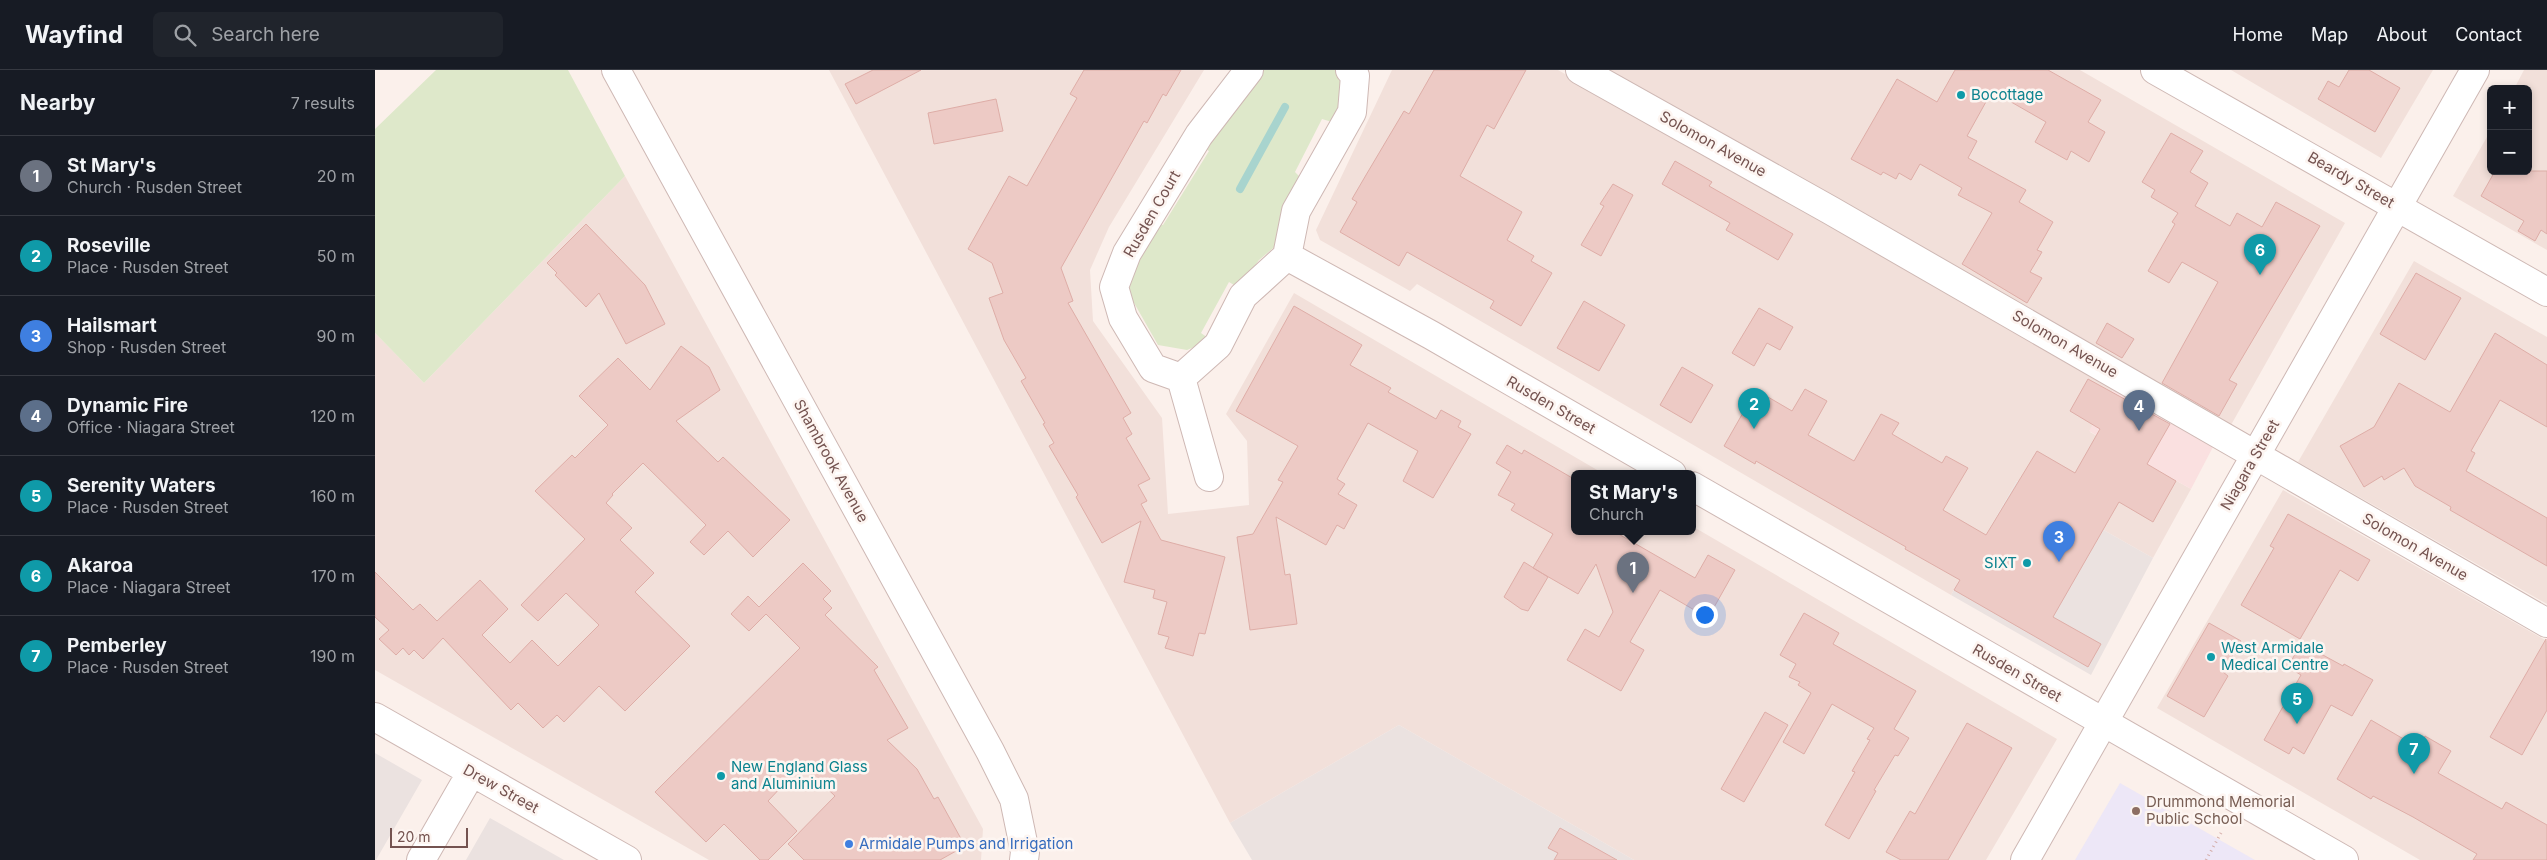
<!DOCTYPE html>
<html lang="en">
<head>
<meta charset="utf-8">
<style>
	:root { --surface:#171b24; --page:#20242c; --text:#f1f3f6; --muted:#9ea1a6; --line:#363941; --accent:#0f766e }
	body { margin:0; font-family:Inter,sans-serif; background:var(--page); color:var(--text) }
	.controls { position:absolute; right:15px; top:15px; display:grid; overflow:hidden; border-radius:8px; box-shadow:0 2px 8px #0003 }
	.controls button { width:45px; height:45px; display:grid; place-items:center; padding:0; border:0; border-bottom:1px solid var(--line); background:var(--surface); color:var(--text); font:25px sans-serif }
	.scale { position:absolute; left:15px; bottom:12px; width:78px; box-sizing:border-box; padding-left:5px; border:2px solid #745350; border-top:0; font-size:14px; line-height:18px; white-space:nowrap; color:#745350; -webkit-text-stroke:4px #fdf5f1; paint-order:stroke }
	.you { position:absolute; left:1329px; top:544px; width:18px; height:18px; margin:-12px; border:4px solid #fff; border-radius:50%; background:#1a73e8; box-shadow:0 0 0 8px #1a73e833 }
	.badge { display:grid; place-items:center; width:32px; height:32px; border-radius:50%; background:var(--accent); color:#fff; font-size:16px; font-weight:700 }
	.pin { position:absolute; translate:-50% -41px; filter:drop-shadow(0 1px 2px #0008) }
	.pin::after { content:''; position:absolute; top:26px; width:18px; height:15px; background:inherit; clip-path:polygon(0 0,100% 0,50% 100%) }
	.popup { position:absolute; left:1196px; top:400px; width:125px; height:65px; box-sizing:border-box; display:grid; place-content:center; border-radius:8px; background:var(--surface); filter:drop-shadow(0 1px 4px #0005); font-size:16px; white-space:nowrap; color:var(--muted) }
	.popup b { font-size:19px; color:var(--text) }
	.popup::after { content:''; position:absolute; left:50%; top:100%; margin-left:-10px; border:10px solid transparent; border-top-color:var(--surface) }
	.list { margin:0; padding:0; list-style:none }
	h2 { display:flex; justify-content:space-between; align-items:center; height:65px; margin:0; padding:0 20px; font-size:21px }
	h2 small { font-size:16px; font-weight:400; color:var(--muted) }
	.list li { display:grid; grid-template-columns:32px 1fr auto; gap:15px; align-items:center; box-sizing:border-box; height:80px; padding:0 20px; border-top:1px solid var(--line) }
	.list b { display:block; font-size:19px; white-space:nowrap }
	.list p { margin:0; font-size:16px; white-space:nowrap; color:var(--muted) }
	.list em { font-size:16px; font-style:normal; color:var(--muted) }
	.icon { flex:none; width:28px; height:28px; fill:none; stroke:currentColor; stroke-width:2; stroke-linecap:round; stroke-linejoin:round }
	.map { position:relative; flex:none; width:2172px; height:790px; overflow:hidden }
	header { display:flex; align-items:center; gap:30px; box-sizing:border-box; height:70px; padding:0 25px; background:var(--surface); border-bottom:1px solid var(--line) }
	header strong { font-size:24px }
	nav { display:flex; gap:28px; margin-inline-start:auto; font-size:18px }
	.search { width:350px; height:45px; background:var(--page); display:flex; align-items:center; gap:12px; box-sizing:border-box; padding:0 18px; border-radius:8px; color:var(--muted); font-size:19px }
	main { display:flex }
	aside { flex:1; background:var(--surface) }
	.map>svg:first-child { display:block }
	.residential { fill:#f2e0da }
	.commercial { fill:#fae0e0 }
	.industrial { fill:#ebe2e0 }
	.education { fill:#ede7f7 }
	.green { fill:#dee8ca }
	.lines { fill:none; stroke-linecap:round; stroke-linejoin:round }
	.stream { stroke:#a8d4ce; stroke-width:8 }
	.building { fill:#edcac5; stroke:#deada7 }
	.minor-casing { stroke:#ceb8b4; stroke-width:30 }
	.path { stroke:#d3aca8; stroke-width:3; stroke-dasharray:1 4; stroke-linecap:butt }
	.minor { stroke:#fff; stroke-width:28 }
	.culture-dot { fill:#0f9aa8; stroke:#fdf5f1; stroke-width:2 }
	.education-dot { fill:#8d6e63; stroke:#fdf5f1; stroke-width:2 }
	.shop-dot { fill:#3f7fe0; stroke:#fdf5f1; stroke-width:2 }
	.labels { text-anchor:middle; stroke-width:5; stroke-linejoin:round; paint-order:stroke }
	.culture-label { font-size:15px; fill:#0d838f; stroke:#fdf5f1; text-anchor:start }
	.street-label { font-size:15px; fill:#745350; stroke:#fdf5f1 }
	.education-label { font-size:15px; fill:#785e54; stroke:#fdf5f1; text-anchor:start }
	.shop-label { font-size:15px; fill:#366cbe; stroke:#fdf5f1; text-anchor:start }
</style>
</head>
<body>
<header>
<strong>Wayfind</strong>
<div class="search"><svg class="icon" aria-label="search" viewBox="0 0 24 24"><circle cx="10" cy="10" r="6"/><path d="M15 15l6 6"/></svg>Search here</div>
<nav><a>Home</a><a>Map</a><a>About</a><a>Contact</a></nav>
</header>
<main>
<aside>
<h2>Nearby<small>7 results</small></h2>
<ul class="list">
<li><span class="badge" style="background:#6b7280">1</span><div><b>St Mary's</b><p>Church · Rusden Street</p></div><em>20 m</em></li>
<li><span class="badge" style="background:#0f9aa8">2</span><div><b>Roseville</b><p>Place · Rusden Street</p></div><em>50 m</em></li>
<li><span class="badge" style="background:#3f7fe0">3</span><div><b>Hailsmart</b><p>Shop · Rusden Street</p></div><em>90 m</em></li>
<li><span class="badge" style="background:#5c6f8a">4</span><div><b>Dynamic Fire</b><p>Office · Niagara Street</p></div><em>120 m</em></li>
<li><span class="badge" style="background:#0f9aa8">5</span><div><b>Serenity Waters</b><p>Place · Rusden Street</p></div><em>160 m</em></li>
<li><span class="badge" style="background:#0f9aa8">6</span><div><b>Akaroa</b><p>Place · Niagara Street</p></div><em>170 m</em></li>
<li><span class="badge" style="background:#0f9aa8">7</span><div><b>Pemberley</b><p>Place · Rusden Street</p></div><em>190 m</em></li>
</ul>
</aside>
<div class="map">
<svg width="2172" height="790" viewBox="0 0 2172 790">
	<rect width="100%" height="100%" fill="#fbf0eb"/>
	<!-- residential -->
	<path class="residential" d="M 454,0 L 829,0 L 734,157 L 715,200 L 718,251 L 787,348 L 793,444 L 874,435 L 872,371 L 851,344 L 919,223 L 1229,404 L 1199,404 L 1199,462 L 1317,462 L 1317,456 L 1682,669 L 1611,790 L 1259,790 L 1024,655 L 855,753 Z
		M 1017,0 L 1183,0 L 1739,318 L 1715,362 L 1816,419 L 1778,488 L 1642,411 L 1576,525 L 1042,214 L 1035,221 L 945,170 L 941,160 Z
		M 1230,0 L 1705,0 L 1970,153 L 1856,355 Z
		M 1856,0 L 2058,0 L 2006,88 Z
		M 2149,0 L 2172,0 L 2172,180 L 2078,126 L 2116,60 L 2116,101 L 2153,101 L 2153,19 L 2139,19 Z
		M 250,106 L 608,759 L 606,790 L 334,790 L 0,600 L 0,263 L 49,313 Z
		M 2039,191 L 2172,267 L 2172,534 L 1923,392 Z
		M 1908,420 L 2172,571 L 2172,790 L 2045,790 L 1782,638 Z"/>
	<!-- commercial -->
	<path class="commercial" d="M 1739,318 L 1839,375 L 1816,419 L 1714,361 Z"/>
	<!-- industrial -->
	<path class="industrial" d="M 1642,411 L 1778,488 L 1716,605 L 1576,525 Z
		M 1024,655 L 1259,790 L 877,790 L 855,753 Z
		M 0,683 L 47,710 L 1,790 L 0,790 Z
		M 115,748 L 189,790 L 91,790 Z"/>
	<!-- education -->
	<path class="education" d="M 1745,713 L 1843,769 L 1880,790 L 1700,790 Z"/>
	<!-- green -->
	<path class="green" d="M 61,0 L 193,0 L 250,106 L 49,313 L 0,263 L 0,59 Z
		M 886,0 L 965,0 L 969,6 L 966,41 L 957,52 L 947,49 L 920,102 L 926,108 L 912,129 L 903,174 L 884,190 L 864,218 L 854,212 L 826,263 L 836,270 L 812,280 L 783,275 L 754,224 L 755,192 L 779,153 L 788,155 L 834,81 L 825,76 Z"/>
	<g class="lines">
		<!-- stream -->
		<path class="stream" d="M 865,119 L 910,37"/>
	</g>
	<!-- building -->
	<path class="building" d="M 498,0 L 546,0 L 481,34 L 470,14 Z
		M 709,0 L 806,0 L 791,26 L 788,24 L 772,53 L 769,51 L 686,198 L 698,231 L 693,233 L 756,343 L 748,348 L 757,364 L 751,368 L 775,409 L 763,415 L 772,431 L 766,434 L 786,470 L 850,487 L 830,564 L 824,563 L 818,586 L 790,578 L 794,567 L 783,564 L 792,532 L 778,528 L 780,520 L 749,512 L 766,451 L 727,473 L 701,427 L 703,425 L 674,376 L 679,373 L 668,354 L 670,353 L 646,311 L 651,308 L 629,270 L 614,228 L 628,223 L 617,193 L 593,179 L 634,106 L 652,116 L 702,28 L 695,24 Z
		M 1059,0 L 1151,0 L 1119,59 L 1112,55 L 1085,106 L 1147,142 L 1132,170 L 1159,186 L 1156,191 L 1177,203 L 1146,256 L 1115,238 L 1119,231 L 1032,182 L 1024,196 L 965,162 L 982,132 L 977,129 L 991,105 L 1029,41 L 1034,44 Z
		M 1580,0 L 1673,0 L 1726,30 L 1713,52 L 1730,62 L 1714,92 L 1696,81 L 1692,90 L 1660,72 L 1671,52 L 1617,21 L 1592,66 L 1602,71 L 1593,88 L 1651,120 L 1644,132 L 1678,152 L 1662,180 L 1667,182 L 1655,202 L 1667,208 L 1652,233 L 1587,194 L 1617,143 L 1583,125 L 1587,118 L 1545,94 L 1536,110 L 1524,103 L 1521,109 L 1508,102 L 1506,105 L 1476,89 L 1522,9 L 1562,32 Z
		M 1974,0 L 1994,0 L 2025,18 L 2000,62 L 1943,29 L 1953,11 L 1964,17 Z
		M 621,29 L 628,61 L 559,74 L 553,43 Z
		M 1796,63 L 1828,81 L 1815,102 L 1833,113 L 1820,136 L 1855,156 L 1862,143 L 1887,157 L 1901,132 L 1945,156 L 1854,310 L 1862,314 L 1844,346 L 1787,313 L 1843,212 L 1807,192 L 1794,213 L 1773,201 L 1800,154 L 1797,152 L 1803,143 L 1776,127 L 1780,120 L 1767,112 Z
		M 1300,91 L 1337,112 L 1334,116 L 1418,164 L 1403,190 L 1351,160 L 1355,153 L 1287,114 Z
		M 2120,101 L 2172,101 L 2172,164 L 2166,160 L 2160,171 L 2143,161 L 2149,151 L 2106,126 Z
		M 1238,114 L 1258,125 L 1226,186 L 1206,175 L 1229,136 L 1225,134 Z
		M 211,154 L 270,215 L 290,254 L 251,274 L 224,223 L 211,237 L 180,205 L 182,203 L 172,193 Z
		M 2041,203 L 2086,228 L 2050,290 L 2005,264 Z
		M 1209,231 L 1250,255 L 1224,301 L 1182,278 Z
		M 919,236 L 987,275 L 975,295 L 1016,318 L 1013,322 L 1061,349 L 1066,340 L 1086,351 L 1083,357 L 1096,364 L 1058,428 L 1028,411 L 1043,381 L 993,353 L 962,409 L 970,414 L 963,424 L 982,435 L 969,459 L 962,455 L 951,475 L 901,447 L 910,505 L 915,504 L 922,554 L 875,560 L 862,467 L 878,464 L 908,412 L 903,410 L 923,376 L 861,341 Z
		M 1384,238 L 1418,257 L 1405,280 L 1392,273 L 1379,296 L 1357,283 Z
		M 1732,253 L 1759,269 L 1747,288 L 1721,273 Z
		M 2120,263 L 2172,295 L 2172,357 L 2125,330 L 2096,381 L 2100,383 L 2091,401 L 2172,448 L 2172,496 L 2075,440 L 2076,437 L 2040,416 L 2029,398 L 2009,410 L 2007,406 L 1989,417 L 1965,376 L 1999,357 L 2024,313 L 2075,342 Z
		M 306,276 L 334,297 L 345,320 L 301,351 L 343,392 L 348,387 L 415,450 L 378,487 L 353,461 L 329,485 L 315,472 L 331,455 L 268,393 L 237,424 L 238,425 L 231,433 L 257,458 L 245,470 L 279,503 L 260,522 L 315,576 L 250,641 L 224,616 L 189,652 L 182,645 L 168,658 L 143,633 L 136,640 L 68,568 L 48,589 L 39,580 L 34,585 L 28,578 L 21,585 L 4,569 L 14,560 L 0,547 L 0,502 L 38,540 L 45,534 L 62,551 L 105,510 L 133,539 L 107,565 L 135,593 L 157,570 L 183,596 L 224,555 L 191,523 L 163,551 L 146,535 L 210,469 L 160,421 L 197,385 L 200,388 L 233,355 L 204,326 L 243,288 L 275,320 Z
		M 1307,297 L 1338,315 L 1316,353 L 1285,335 Z
		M 1713,309 L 1795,354 L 1772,394 L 1801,411 L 1778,452 L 1744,432 L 1678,547 L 1726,574 L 1713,597 L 1579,520 L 1585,510 L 1530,479 L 1531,477 L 1381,391 L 1380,394 L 1349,376 L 1381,320 L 1417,341 L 1430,319 L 1452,331 L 1433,365 L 1479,391 L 1506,344 L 1524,353 L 1517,364 L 1567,393 L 1571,386 L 1593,398 L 1568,440 L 1611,465 L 1662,381 L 1700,403 L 1725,359 L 1695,341 Z
		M 1132,375 L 1147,384 L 1149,380 L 1199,409 L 1199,462 L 1240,462 L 1320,508 L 1333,485 L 1360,500 L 1333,548 L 1285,520 L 1255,572 L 1269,580 L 1246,621 L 1192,590 L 1210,559 L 1224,567 L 1238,542 L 1221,494 L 1203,524 L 1158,498 L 1178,464 L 1136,440 L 1140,434 L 1123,425 L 1136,402 L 1121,393 Z
		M 1913,444 L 1995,490 L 1983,511 L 1965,500 L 1925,569 L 1866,535 L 1899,478 L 1895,476 Z
		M 1149,492 L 1173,507 L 1153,541 L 1146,539 L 1129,527 Z
		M 428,493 L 456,521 L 448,529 L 457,538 L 450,545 L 503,597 L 499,600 L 533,658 L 512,670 L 542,699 L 559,729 L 563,727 L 590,776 L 565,790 L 429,790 L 413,774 L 460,726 L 427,695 L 393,731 L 422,761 L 393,790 L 385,790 L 349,754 L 331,772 L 280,722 L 425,578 L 391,544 L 374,561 L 356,544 L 373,526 L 384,537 Z
		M 1429,543 L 1464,563 L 1458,574 L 1541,621 L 1519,659 L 1534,668 L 1523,686 L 1520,685 L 1499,720 L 1501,721 L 1474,769 L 1450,755 L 1480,702 L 1477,701 L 1495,670 L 1492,669 L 1499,658 L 1457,634 L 1429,684 L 1408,672 L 1436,623 L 1423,615 L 1425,612 L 1414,607 L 1421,594 L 1405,585 Z
		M 1834,553 L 1866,571 L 1848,602 L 1853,606 L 1829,647 L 1792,626 Z
		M 2171,569 L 2172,640 L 2147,685 L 2115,667 Z
		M 1926,573 L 1968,596 L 1969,594 L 1998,610 L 1977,646 L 1956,635 L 1929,684 L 1918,677 L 1914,684 L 1889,670 L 1926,605 L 1913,597 Z
		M 1390,642 L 1413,655 L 1369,732 L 1346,719 Z
		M 1996,650 L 2044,678 L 2050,666 L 2076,681 L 2063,703 L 2127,739 L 2131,732 L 2172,755 L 2172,790 L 2098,790 L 2102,784 L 2038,747 L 1998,726 L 1996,729 L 1962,709 Z
		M 1592,653 L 1637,678 L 1573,790 L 1526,790 L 1511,782 L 1535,741 L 1540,744 Z
		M 1185,758 L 1242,790 L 1179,790 L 1183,783 L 1173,778 Z"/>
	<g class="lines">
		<defs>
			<path id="minor" d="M 241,0 L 615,681 L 639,729 L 650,782 L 649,790
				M 1205,0 L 1455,140 L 2172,553
				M 1780,0 L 2172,222
				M 912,186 L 1056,265 L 1297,404
				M 806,308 L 778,298 L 748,248 L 739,217 L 752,183 L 824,65 L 874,0
				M 806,308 L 843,275 L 868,226 L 912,186 L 921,141 L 977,42 L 980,6 L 975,0
				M 806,308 L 834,407
				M 1317,416 L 1969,790
				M 0,647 L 252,790
				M 46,790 L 96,703
				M 1650,790 L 2100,0"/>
		</defs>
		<!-- minor casing -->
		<use href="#minor" class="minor-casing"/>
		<!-- path -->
		<path class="path" d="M 1831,790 L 1846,763"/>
		<!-- minor -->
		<use href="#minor" class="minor"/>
	</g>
	<!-- markers -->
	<g class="culture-dot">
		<circle cx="1586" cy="25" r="5"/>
		<circle cx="1652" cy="493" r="5"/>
		<circle cx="1836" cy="587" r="5"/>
		<circle cx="346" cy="706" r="5"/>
	</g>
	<circle class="education-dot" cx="1761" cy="741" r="5"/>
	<circle class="shop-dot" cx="474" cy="774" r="5"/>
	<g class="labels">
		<!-- culture labels -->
		<g class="culture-label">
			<text x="1596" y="30">Bocottage</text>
			<text x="1642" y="498" text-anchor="end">SIXT</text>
			<text x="1846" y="583">West Armidale<tspan x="1846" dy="17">Medical Centre</tspan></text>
			<text x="356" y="702">New England Glass<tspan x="356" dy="17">and Aluminium</tspan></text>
		</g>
		<!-- street labels -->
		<g class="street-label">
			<text transform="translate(1338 74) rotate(29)" y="5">Solomon Avenue</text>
			<text transform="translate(1976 110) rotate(30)" y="5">Beardy Street</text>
			<text transform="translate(777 144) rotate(-60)" y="5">Rusden Court</text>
			<text transform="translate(1690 274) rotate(30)" y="5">Solomon Avenue</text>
			<text transform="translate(1176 335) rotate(30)" y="5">Rusden Street</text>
			<text transform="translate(456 391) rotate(61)" y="5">Shambrook Avenue</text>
			<text transform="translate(1875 395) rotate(-60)" y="5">Niagara Street</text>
			<text transform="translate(2040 477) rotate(30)" y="5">Solomon Avenue</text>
			<text transform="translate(1642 603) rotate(30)" y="5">Rusden Street</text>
			<text transform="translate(126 719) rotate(29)" y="5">Drew Street</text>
		</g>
		<!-- education labels -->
		<g class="education-label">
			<text x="1771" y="737">Drummond Memorial<tspan x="1771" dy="17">Public School</tspan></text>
		</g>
		<!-- shop labels -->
		<g class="shop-label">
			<text x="484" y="779">Armidale Pumps and Irrigation</text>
		</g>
	</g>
</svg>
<div class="controls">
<button>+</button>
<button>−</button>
</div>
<div class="scale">20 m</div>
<div class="you"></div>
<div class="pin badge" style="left:1258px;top:523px;background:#6b7280">1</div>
<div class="popup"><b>St Mary's</b>Church</div>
<div class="pin badge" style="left:1379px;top:359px;background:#0f9aa8">2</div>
<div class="pin badge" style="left:1684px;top:492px;background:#3f7fe0">3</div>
<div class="pin badge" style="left:1764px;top:361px;background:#5c6f8a">4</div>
<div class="pin badge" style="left:1922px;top:654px;background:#0f9aa8">5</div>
<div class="pin badge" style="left:1885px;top:205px;background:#0f9aa8">6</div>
<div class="pin badge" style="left:2039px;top:704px;background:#0f9aa8">7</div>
</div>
</main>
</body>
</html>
